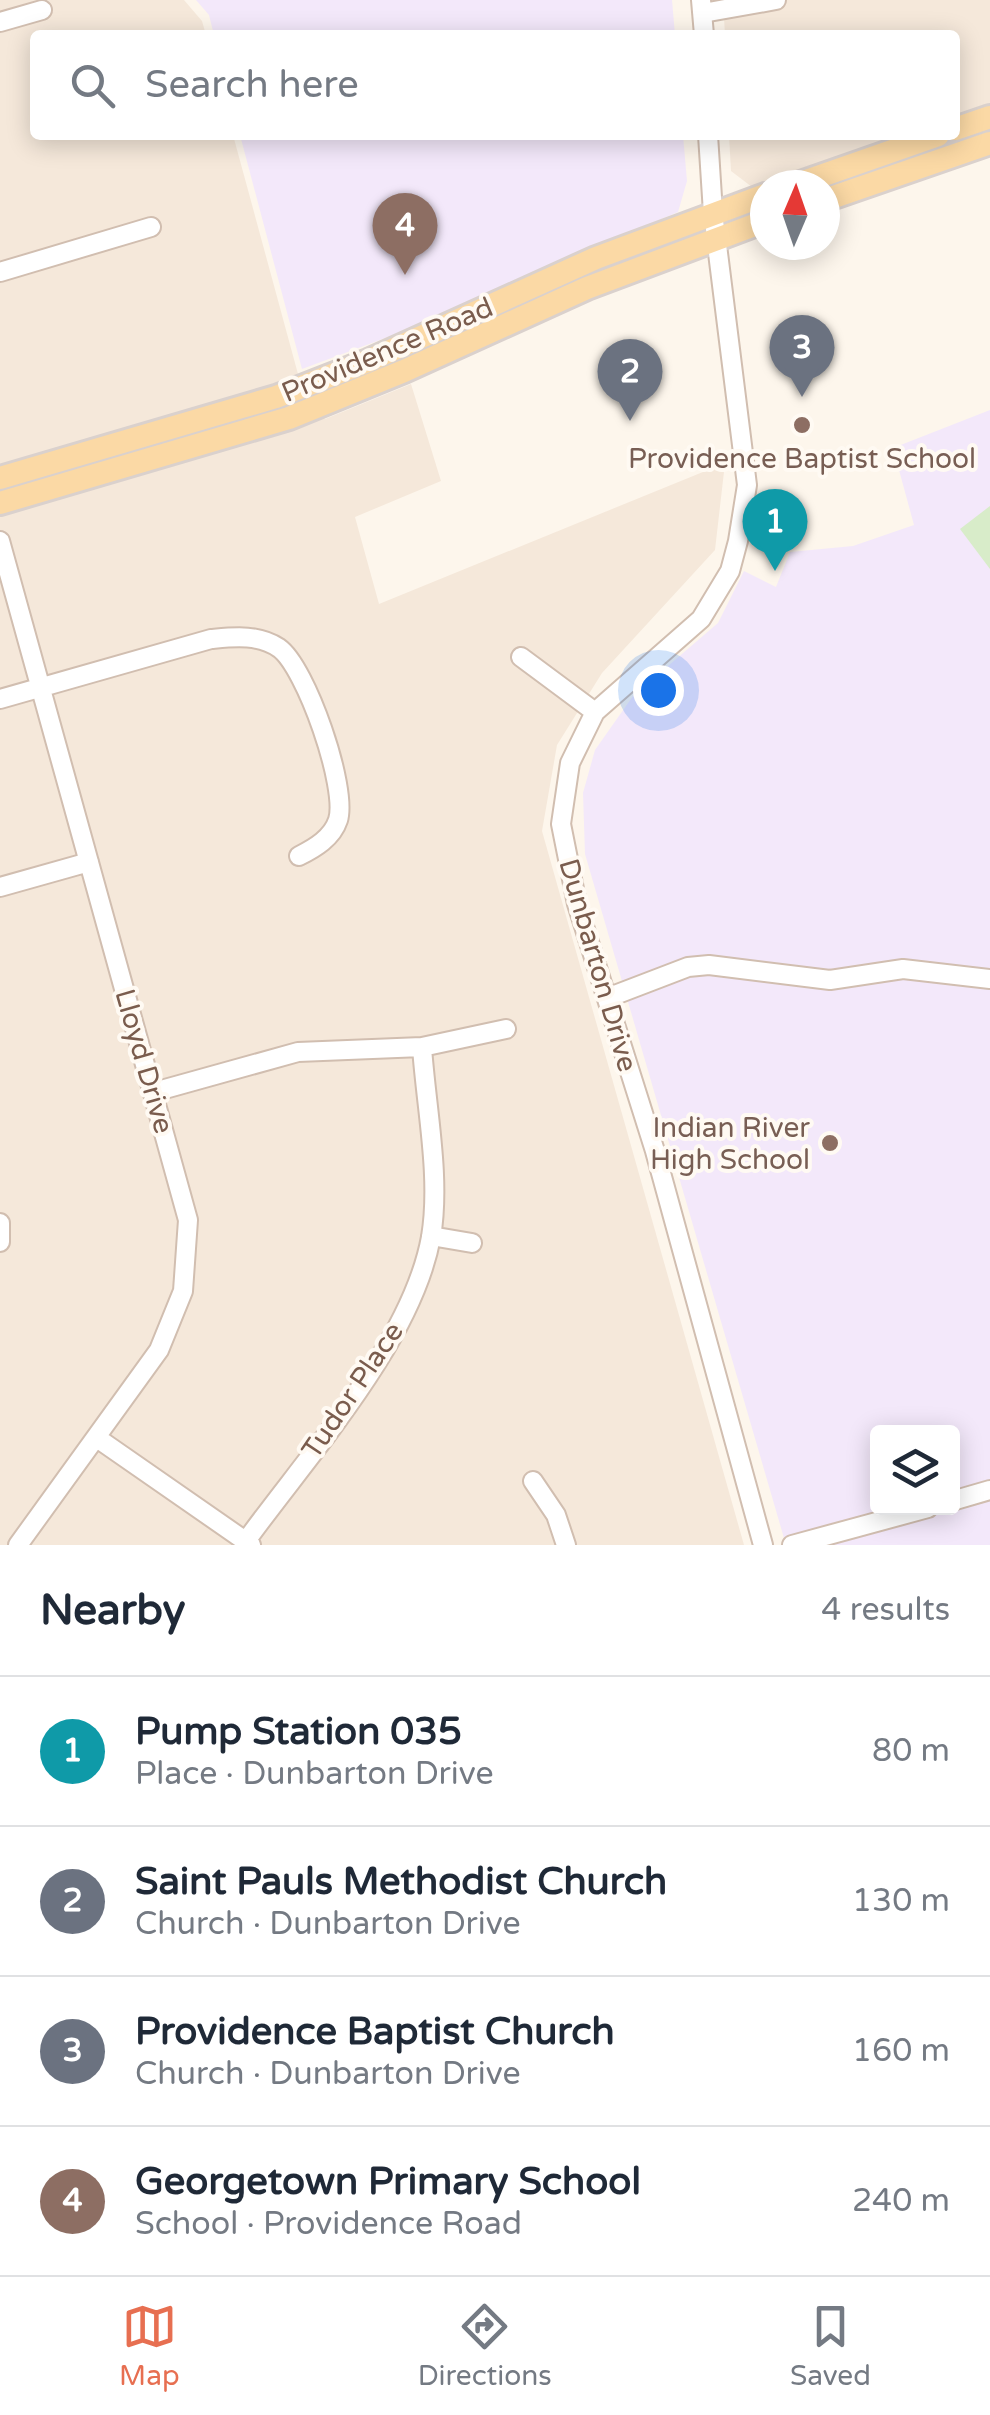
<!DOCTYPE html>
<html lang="en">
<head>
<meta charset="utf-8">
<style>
	:root { --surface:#fff; --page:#f6f6f7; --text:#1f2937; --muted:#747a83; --line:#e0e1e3; --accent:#e76f51 }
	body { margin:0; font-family:"Varela Round",sans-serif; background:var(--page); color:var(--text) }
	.controls { position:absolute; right:30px; bottom:30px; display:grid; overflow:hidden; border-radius:10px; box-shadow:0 5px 25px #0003 }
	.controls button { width:90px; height:90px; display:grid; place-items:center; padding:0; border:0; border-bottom:2px solid var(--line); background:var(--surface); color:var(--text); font:50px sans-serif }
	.compass { position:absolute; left:750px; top:170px; width:90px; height:90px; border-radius:50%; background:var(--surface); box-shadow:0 5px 25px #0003; rotate:2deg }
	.you { position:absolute; left:658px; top:690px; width:35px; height:35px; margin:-25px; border:8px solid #fff; border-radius:50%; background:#1a73e8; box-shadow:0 0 0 15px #1a73e833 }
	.badge { display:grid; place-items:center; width:65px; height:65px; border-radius:50%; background:var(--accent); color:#fff; font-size:32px; font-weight:700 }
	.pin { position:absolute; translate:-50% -82px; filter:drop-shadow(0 2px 5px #0008) }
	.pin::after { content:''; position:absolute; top:52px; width:35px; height:30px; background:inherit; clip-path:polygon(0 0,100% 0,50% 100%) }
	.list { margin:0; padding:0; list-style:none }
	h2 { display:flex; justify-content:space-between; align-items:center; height:130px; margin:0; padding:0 40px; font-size:42px }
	h2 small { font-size:32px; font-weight:400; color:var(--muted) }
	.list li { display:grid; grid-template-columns:65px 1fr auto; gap:30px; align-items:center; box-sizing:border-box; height:150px; padding:0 40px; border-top:2px solid var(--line) }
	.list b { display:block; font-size:38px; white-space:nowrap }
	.list p { margin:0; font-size:32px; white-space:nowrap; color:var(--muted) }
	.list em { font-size:32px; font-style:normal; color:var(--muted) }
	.icon { flex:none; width:55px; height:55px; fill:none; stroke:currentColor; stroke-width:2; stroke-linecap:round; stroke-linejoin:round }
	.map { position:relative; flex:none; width:990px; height:1545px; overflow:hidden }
	.search { position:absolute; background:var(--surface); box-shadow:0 5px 25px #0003; left:30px; right:30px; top:30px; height:110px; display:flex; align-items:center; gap:25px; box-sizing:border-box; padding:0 35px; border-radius:10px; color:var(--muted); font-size:38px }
	.sheet { height:730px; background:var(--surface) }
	nav { display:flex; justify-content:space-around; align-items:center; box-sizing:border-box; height:140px; border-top:2px solid var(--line); background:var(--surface); font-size:28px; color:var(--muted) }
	nav a { display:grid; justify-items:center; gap:5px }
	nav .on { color:var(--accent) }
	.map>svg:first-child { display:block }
	.residential { fill:#f5e8da }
	.education { fill:#f3e8fa; fill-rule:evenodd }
	.green { fill:#d8ecc9 }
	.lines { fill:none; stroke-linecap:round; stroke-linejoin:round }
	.minor-casing { stroke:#d1beb0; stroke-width:22 }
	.major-casing { stroke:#dad1cd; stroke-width:28 }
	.minor { stroke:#fff; stroke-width:18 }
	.major { stroke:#fbd9a5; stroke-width:22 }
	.education-dot { fill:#8d6e63; stroke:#fffaf3; stroke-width:4 }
	.labels { text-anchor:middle; stroke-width:8; stroke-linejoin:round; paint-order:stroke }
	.street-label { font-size:28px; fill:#7a5c4d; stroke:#fffaf3 }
	.education-label { font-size:28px; fill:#785e54; stroke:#fffaf3 }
</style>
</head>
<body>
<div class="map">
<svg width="990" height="1545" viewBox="0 0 990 1545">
	<rect width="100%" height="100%" fill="#fdf6ec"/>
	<!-- residential -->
	<path class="residential" d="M 0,0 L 184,0 L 202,21 L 206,35 L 35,35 L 35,135 L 233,135 L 298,374 L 325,419 L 411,384 L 441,481 L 355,517 L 379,604 L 725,463 L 715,550 L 602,673 L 557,745 L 542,831 L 744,1545 L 0,1545 Z
		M 723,0 L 990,0 L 990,104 L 955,116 L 955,35 L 725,35 Z
		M 729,135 L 900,135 L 752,187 L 731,171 Z"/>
	<!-- education -->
	<path class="education" d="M 196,0 L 672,0 L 675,35 L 214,35 L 209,15 Z
		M 240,135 L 683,135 L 687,181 L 678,212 L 388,337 L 302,369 Z
		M 990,410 L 990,1545 L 786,1545 L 585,854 L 583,793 L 595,750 L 633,696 L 718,623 L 744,571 L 776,587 L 790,552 L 853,546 L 914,525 L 893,448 ZM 878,1432 L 952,1432 L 952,1508 L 878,1508 Z"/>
	<!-- green -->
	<path class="green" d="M 990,506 L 990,569 L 960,529 Z"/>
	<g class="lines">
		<defs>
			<path id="minor" d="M 701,0 L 704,35
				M 703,13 L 776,0
				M 0,22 L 42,10
				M 708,135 L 713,213 L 747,485 L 738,541 L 730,571 L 701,619 L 595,712 L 570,763 L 561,824 L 577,904 L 655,1151 L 763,1545
				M 0,272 L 151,227
				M 0,541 L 188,1220 L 183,1291 L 159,1350 L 18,1545
				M 521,657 L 595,712
				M 0,699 L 211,639 C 234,637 258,634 279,648 C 306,667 348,788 338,820 C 332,838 315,848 299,856
				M 0,887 L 89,862
				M 607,998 L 688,967 L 709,965 L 830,980 L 903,969 L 990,979
				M 154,1092 L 298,1052 L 422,1047 L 506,1029
				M 0,1223 L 0,1242
				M 431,1236 L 472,1243
				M 97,1438 L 251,1545
				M 533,1481 L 556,1515 L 566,1545
				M 952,1501 L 990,1490
				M 246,1541 C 308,1455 412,1342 431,1237 C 441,1177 426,1107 422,1047
				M 792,1545 L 928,1508"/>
			<path id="major" d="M 955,129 L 990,117
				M 795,185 L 938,135
				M 825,200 L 990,143
				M 0,478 L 276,397 L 368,361 L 596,258 L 765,195
				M 0,503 L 289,418 L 404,371 L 587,288 L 765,221"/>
		</defs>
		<!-- minor casing -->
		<use href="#minor" class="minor-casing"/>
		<!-- major casing -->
		<use href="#major" class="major-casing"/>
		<!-- minor -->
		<use href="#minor" class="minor"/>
		<!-- major -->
		<use href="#major" class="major"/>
	</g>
	<!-- markers -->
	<g class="education-dot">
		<circle cx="802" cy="425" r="10"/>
		<circle cx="830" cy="1143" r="10"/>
	</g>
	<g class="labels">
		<!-- street labels -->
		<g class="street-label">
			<text transform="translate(387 349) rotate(-23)" y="10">Providence Road</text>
			<text transform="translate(599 965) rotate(74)" y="10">Dunbarton Drive</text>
			<text transform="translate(145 1061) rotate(74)" y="10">Lloyd Drive</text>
			<text transform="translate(352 1390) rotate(-56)" y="10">Tudor Place</text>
		</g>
		<!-- education labels -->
		<g class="education-label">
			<text x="802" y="468">Providence Baptist School</text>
			<text x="810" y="1137" text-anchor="end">Indian River<tspan x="810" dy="32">High School</tspan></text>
		</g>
	</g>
</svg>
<div class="controls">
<button><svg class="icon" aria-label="layers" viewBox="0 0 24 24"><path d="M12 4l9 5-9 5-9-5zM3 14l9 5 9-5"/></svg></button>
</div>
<svg class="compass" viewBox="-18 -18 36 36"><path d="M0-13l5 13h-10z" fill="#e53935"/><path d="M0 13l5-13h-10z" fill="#747a83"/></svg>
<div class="you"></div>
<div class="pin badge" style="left:775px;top:571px;background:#0f9aa8">1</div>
<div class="pin badge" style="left:630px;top:421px;background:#6b7280">2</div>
<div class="pin badge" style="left:802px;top:397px;background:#6b7280">3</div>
<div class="pin badge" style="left:405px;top:275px;background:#8d6e63">4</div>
<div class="search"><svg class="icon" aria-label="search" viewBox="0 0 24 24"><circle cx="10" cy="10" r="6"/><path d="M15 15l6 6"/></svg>Search here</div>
</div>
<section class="sheet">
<h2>Nearby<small>4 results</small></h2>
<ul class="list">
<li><span class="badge" style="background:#0f9aa8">1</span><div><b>Pump Station 035</b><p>Place · Dunbarton Drive</p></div><em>80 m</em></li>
<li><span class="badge" style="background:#6b7280">2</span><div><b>Saint Pauls Methodist Church</b><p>Church · Dunbarton Drive</p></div><em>130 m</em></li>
<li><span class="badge" style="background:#6b7280">3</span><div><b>Providence Baptist Church</b><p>Church · Dunbarton Drive</p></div><em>160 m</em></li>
<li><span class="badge" style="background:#8d6e63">4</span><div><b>Georgetown Primary School</b><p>School · Providence Road</p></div><em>240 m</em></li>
</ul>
</section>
<nav>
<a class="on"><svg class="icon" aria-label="map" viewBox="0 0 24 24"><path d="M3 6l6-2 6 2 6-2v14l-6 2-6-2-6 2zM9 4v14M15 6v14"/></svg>Map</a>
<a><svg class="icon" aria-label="directions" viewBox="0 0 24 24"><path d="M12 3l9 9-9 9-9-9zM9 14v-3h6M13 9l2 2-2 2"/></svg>Directions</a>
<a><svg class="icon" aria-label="saved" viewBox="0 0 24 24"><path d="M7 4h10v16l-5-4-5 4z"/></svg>Saved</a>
</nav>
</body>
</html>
